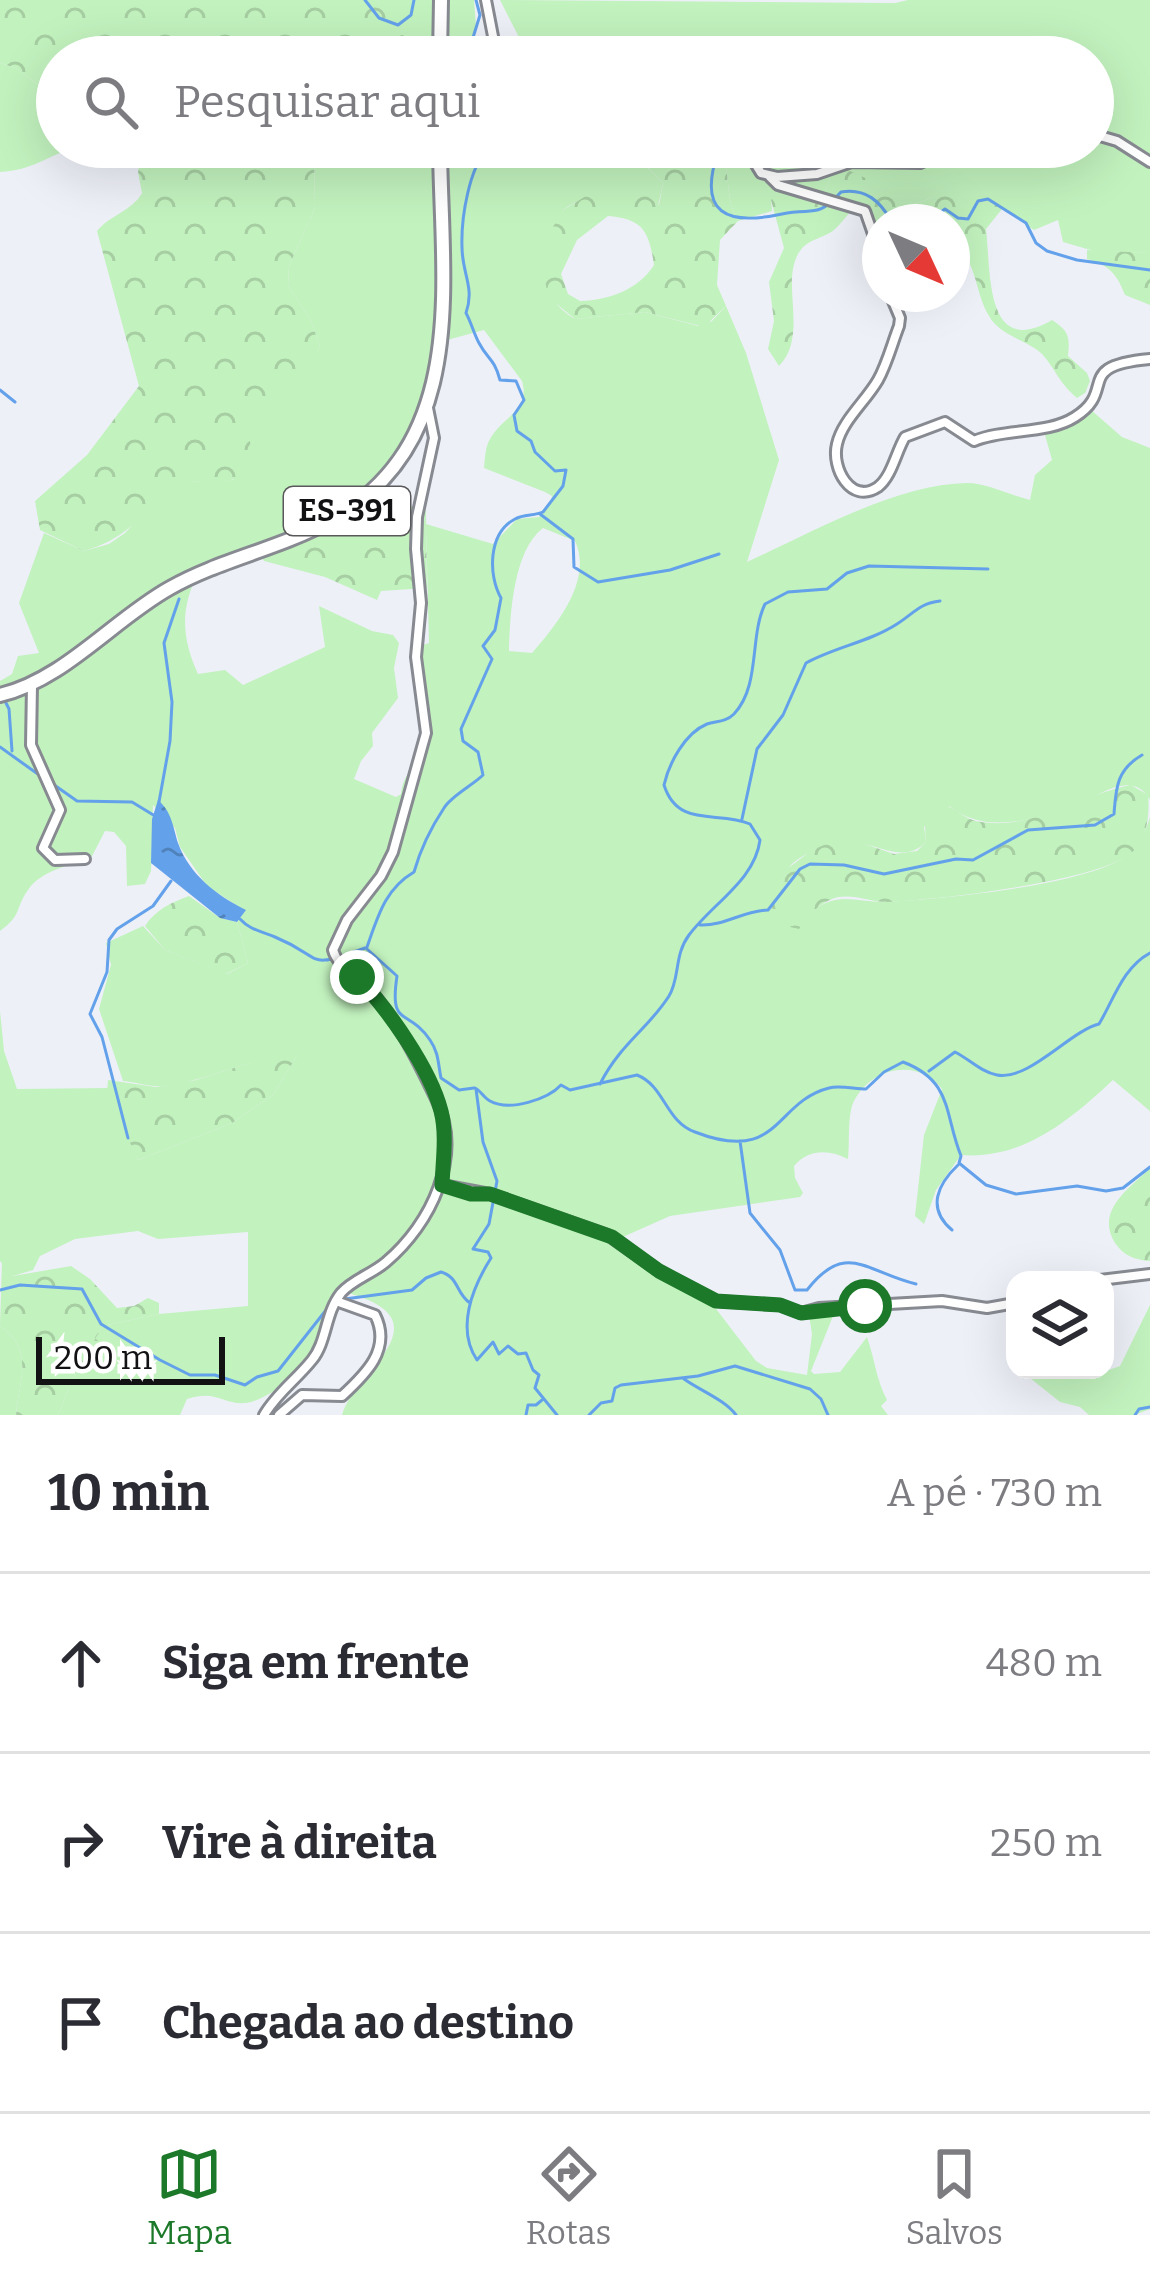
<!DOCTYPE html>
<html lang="pt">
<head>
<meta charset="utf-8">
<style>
	:root { --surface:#fff; --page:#f2f2f3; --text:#2b2b33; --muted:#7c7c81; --line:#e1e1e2; --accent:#1c7929 }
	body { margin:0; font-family:Bitter,serif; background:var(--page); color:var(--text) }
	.controls { position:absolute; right:36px; bottom:36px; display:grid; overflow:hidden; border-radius:24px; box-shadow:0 12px 48px #0002 }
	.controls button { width:108px; height:108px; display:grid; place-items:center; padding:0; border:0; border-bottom:3px solid var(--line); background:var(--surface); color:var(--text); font:60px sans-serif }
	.compass { position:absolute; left:862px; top:204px; width:108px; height:108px; border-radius:50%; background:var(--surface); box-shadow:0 12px 48px #0002; rotate:134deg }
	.scale { position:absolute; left:36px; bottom:30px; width:189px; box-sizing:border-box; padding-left:12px; border:6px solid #121215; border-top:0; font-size:33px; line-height:42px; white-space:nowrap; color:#121215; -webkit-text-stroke:9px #fff; paint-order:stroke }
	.stop { position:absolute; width:36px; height:36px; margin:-27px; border:9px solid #1c7929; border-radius:50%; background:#fff }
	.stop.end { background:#1c7929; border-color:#fff; box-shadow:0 3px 12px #0008 }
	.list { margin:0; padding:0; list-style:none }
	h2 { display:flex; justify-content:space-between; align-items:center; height:156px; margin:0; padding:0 48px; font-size:51px }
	h2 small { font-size:39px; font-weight:400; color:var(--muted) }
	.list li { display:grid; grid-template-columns:78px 1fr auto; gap:36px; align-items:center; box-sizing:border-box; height:180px; padding:0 48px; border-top:3px solid var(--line) }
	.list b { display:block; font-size:45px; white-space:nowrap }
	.list em { font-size:39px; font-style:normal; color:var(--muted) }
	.icon { flex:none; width:66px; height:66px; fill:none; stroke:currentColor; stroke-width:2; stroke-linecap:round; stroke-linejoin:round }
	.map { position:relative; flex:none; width:1150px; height:1415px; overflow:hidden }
	.search { position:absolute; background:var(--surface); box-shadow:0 12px 48px #0002; left:36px; right:36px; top:36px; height:132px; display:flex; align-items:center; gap:30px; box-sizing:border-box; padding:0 42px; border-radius:66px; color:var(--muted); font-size:45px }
	.sheet { height:696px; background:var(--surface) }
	nav { display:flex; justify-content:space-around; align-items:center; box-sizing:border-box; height:168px; border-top:3px solid var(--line); background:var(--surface); font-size:33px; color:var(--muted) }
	nav a { display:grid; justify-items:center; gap:6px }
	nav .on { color:var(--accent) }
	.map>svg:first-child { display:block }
	.green { fill:#c2f2be; fill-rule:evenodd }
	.forest { fill:url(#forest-crowns); fill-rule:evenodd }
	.water { fill:url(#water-ripples) }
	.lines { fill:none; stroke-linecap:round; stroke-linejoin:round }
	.stream { stroke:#63a1ea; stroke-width:3 }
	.minor-casing { stroke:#888a92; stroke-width:14 }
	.primary-casing { stroke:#888a92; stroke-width:18 }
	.minor { stroke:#fff; stroke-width:8 }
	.primary { stroke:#fff; stroke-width:12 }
	.route { stroke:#1c7929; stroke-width:15 }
	.labels { text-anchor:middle; stroke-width:12; stroke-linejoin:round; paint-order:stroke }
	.shield { fill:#fff; stroke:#59595b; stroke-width:3 }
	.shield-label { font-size:30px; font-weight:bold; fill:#121215 }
</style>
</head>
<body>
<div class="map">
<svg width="1150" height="1415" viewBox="0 0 1150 1415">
	<defs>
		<pattern id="forest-crowns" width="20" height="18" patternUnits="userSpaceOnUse" patternTransform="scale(3)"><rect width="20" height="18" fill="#c2f2be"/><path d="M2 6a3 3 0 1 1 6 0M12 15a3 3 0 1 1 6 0" fill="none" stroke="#a6cea2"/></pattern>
		<pattern id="water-ripples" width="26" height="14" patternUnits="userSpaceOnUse" patternTransform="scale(3)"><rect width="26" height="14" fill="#63a1ea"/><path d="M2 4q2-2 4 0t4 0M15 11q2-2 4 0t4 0" fill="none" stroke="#5082bc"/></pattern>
	</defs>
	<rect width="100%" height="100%" fill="#eef0f8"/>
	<!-- green -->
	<path class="green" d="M 377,0 L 438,0 L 436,57 L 408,57 Z
		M 448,0 L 474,0 L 476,27 L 472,57 L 447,57 Z
		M 500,0 L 895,3 L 908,0 L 1150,0 L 1150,253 L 1094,251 L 1063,242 L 1058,220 L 1034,230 L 994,203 L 934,197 L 914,204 L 885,188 L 832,174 L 821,200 L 791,191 L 771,200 L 772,211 L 738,221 C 724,198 732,170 719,147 L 1093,147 L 1093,57 L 529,57 Z
		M 0,63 L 16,68 L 57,99 L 57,147 L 77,147 C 44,157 34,170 0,172 Z
		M 314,147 L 437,147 L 438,332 L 428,397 L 386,475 L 330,520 L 213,564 L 36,678 L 0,693 L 0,681 L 12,674 L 18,656 L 39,653 L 19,603 L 44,533 L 84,551 L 109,544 L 125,533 L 165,490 L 178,482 L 233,480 L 251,454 L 247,427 C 267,396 303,381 320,347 L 311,320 L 288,286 L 289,266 L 315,208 Z
		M 449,147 L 552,147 L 549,151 C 565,153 573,149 587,147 C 623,142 640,159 663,183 L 658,206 L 639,190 C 612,193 585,193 563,210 C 550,255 527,289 575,319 L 645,312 L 698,326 L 712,321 L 726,306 L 746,353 L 779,460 L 747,562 C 811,533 896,484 967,483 C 986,483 1010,495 1030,500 L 1035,475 L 1052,460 L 1045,435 L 1048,430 L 1091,410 L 1122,437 L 1150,448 L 1150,800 C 1132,768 1099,797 1075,805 C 1035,820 984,835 949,806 L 924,827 L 926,842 C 906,862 886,848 863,844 C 840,839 808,849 791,865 C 783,874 780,888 775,899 L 809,915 C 835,889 856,903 887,902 C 941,899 1084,886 1126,856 C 1139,847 1145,833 1150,817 L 1150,1111 L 1113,1080 C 1070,1120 1023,1160 961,1155 L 936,1190 L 924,1224 L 915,1216 L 924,1135 L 942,1089 C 919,1058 872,1066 854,1101 C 847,1115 850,1143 848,1159 C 829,1149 808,1149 794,1166 L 795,1178 L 803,1193 L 800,1197 L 670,1216 L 616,1240 L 710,1301 L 756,1361 L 767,1368 L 807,1375 L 812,1334 L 809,1315 L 821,1312 L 833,1316 L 811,1371 L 814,1374 L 840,1372 L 867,1337 C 875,1360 876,1379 887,1400 L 881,1406 L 888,1415 L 342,1415 C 354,1371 451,1321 345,1292 C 318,1320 328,1334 312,1359 C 303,1375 268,1397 251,1402 C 225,1408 219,1388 187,1399 L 180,1415 L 58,1415 L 73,1378 L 82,1366 L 143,1372 L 146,1368 L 143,1356 L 94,1340 L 103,1326 L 159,1314 L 248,1306 L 248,1232 L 158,1239 L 138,1231 L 75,1239 L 40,1256 L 33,1270 L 13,1276 L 0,1261 L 0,1011 L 4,1051 L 17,1089 L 108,1088 L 138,1160 L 232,1123 L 273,1095 L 298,1054 C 250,1057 209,1081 162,1086 C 149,1087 136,1082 123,1081 L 99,1009 L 111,965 L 106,943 L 143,926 L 165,950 L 227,974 L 248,963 L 237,922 L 245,911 L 207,886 L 180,847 L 175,828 L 153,805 L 151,871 L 145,884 L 127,886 L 126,846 L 114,832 L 105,831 L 91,858 C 71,865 40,871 28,890 C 14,910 23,914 0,931 L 0,703 C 73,682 126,617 193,584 C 180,616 184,643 198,674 L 225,670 L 243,685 L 325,647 L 319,606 L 372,631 L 393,635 L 399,643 L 394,668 L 398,698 L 372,733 L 373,746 L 361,761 L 354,779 L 396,797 L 401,794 C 403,777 409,774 417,760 C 438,724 426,684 418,647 L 429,643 L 426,524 L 493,544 L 517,519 L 539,517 L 550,504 L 552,496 L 545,492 L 484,468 C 485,459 485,447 490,439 C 502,417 531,410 522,381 L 484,330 L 447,340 ZM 543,528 L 575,541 C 593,580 557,624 532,653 L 509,651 C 510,615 513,551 543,528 Z
		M 1150,1305 L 1150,1409 L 1135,1415 L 1089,1415 L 1080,1407 L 1060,1402 L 1020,1370 L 1072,1370 L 1084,1379 L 1120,1366 Z
		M 0,1326 C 35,1349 19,1380 16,1415 L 0,1415 Z"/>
	<!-- forest -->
	<path class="forest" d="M 0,0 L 377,0 L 391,24 L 408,40 L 409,55 L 57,57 L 57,99 L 16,68 L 0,63 Z
		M 142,147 L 314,147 L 315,208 L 289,266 L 288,286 L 311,320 L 320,347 L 312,363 L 248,427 C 249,441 256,460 245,472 C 229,490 194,475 173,486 C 162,491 155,502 146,512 C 127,532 111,543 84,551 L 40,530 L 35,501 L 87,455 L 139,386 L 97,231 C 110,215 132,211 142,193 L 138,172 Z
		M 620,147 L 719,147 C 732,170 724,198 738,221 L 720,240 L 717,285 L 726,306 L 704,327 L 645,312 L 575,319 L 548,297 L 544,274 L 550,232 L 563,210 L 586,196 L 629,189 L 639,190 L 659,205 L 663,183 L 640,159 ZM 608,216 C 643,219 649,231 654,265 C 638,290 609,300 580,301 L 568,294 L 561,274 L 577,240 Z
		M 843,168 C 868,180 894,188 914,204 L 934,197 L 938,188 L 970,187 L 1002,209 L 986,229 C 991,273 985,359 1052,320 C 1069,331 1070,337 1068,356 L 1087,373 L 1090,381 L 1085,393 L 1077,398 C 1058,382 1055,368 1042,354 C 1029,342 1009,338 995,324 C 973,300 981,262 952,243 L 952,222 L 880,222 L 880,244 L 864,216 L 853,209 C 847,215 841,224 834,230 C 821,240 806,238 797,256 C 782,287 808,336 779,366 L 768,349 L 774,321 L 769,282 L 784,248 L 771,200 C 790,183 801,201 821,200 L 832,174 Z
		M 1087,250 L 1150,253 L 1150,305 L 1125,295 C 1117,274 1109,265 1087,259 Z
		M 376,497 L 426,510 L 427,588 L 381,591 L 377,600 L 325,577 L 264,561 L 261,556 L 335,528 Z
		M 1131,785 L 1148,795 C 1150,815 1147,840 1131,853 C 1096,882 936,900 887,902 C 869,902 850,892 832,899 C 817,905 808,916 799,929 L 764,921 L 787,869 L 812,850 L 834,841 L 859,842 L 894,854 L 917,851 L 926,842 C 924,826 925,814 938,802 C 955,807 964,820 981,822 C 1035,830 1082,794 1131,785 Z
		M 189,896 L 220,918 L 237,922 L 248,963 L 226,974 L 165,950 L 145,926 C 156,909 171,903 189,896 Z
		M 291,1050 L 298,1054 L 273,1095 L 232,1123 L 138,1160 L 107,1092 L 108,1080 L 156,1087 L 196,1080 Z
		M 1150,1168 L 1150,1261 C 1135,1260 1124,1256 1115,1243 C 1095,1210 1129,1189 1150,1168 Z
		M 2,1260 L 13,1276 L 71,1266 L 90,1279 L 117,1308 L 134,1306 L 148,1298 L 159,1303 L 159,1314 L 103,1326 L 95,1339 L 143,1356 L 147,1360 L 144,1372 L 82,1366 L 73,1378 L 58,1415 L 16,1415 C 19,1380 35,1349 0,1326 Z"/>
	<!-- water -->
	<path class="water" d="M 158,800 C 172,812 173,827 178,843 C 189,874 217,896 246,910 L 237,922 L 220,918 L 151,863 L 152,819 Z"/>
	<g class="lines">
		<!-- stream -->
		<path class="stream" d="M 365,0 L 379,18 L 398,25 L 411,15 L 414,0
			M 467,57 L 480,15 L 476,0
			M 681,147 L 718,152 C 697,214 727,226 782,214 C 813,207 816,220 841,192 C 866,188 880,201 892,222
			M 928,222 L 945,209 L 958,218 L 968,219 L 978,201 L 988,199 L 1026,223 L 1036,243 L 1047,251 L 1077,260 L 1150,270
			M 0,390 L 15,402
			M 540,514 L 573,539 L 574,567 L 598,582 L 670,570 L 719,554
			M 3,697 L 9,709 L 12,751
			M 0,747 L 42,777
			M 50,782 L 77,801 L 132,802 L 155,816
			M 159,802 L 170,741 L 172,702 L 164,643 L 179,599
			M 742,819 L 757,749 L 783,715 L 806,663 C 835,647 869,642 897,624 C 913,614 920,603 940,601
			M 240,919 C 250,930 261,931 275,937 C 326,958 303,971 365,948
			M 700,925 C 725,926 742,911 768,910 L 800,869 L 810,864 L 844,865 L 884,874 L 956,859 L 973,860 L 1028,830 L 1095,825 L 1114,814 C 1116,789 1116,770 1142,755
			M 367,947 C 378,916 385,889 414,872 C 420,851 432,826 444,808 C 451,796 473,785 483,775 L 478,752 L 463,741 L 461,729 L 492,659 L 483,646 L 495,630 L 501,598 C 488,575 488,533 515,519 C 524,514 534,516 543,512 L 563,486 L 566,470 L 555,471 L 535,452 L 531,441 L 517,431 L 514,415 L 524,400 L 516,381 L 500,380 C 494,358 488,360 479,343 C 474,334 471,322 466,313 C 475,287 462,274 462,247 C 461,217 469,169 488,147
			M 367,949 L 397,976 C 389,1029 408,1007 430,1040 C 439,1053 438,1064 441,1078 L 459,1090 L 474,1088
			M 929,1071 L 955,1052 C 969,1059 981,1072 997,1075 C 1029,1081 1070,1031 1099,1024 C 1113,1001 1123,967 1150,953
			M 600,1084 C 621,1043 648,1029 669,996 C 680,978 674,955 689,935 C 713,903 755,880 760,840 L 750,824 C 718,810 678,829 664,785 C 669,763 685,733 707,724 C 717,721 726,722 734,714 C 761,685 749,637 765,604 L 788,592 L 827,589 L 847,573 L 869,566 L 988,569
			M 475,1088 C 481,1091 484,1098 490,1101 C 510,1112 548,1099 561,1085 L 570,1090 L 637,1075 C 665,1086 665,1121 695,1132 C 780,1165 774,1102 829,1088 C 839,1085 855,1089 866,1089 L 884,1072 L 903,1062 C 953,1081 944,1114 961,1156 L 959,1163 L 986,1185 L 1016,1194 L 1077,1186 L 1106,1191 L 1123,1188 L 1150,1167
			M 476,1089 L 483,1142 L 497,1181 L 489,1224 L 473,1249 L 488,1252 L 491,1258 C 472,1288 456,1329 477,1360 L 493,1342 L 499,1354 L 508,1346 L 518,1354 L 526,1353 L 533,1370 L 539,1375 L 535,1388 L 557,1415
			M 128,1138 L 102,1037 L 90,1014 L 107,972 L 109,940 L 117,929 L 153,906 L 171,881
			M 740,1141 L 750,1213 L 780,1250 L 795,1290 L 807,1290 C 846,1240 866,1272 916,1284
			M 952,1230 C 926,1208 938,1184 958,1165
			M 0,1290 L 20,1285 L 82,1289 L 101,1324 L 160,1360 L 190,1375 L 215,1375 L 245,1385 L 257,1377 L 278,1371 L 330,1305
			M 345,1299 L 412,1290 L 426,1278 L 441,1272 C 459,1277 456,1294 470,1303
			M 684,1379 C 701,1391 725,1400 736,1415
			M 526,1415 L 528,1405 L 536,1405 L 542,1400
			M 589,1415 L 601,1403 L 612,1401 L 615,1388 L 621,1385 L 698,1376 L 735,1366 L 810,1389 L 821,1399 L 828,1415
			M 1135,1415 L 1139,1409 L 1150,1407"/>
		<defs>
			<path id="minor" d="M 486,0 L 497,57
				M 1093,134 L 1117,141 L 1150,162
				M 745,147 L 761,173 L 777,177 L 817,174 L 852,162 L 920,163 L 957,147
				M 770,177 L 778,185 L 865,211 L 880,254
				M 890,294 L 900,318 L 899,326 C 892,344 887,364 878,380 C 866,401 842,421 837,444 C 831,468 851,505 878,487 C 892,476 896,452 905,437 L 945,422 L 974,441 C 1005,428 1047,435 1075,417 C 1118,390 1072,366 1150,359
				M 32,685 L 31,745 L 60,810 L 43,848 L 55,860 L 85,859
				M 442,1185 L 490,1194 L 608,1235 L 659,1271 L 716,1301 L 780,1305 L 801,1313 L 819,1308 L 942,1301 L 987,1308 L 1015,1303
				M 1100,1280 L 1150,1274
				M 264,1415 C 277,1393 296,1380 312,1360 C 327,1342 325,1313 341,1293 C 352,1280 372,1274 386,1262 C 431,1224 464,1156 436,1099 C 416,1057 395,1015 363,983 C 352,971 337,965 333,950 L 347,920 L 381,876 L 393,852 L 426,733 L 416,657 L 421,603 L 416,549 L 417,517 L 434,438 L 428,408
				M 279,1415 L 302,1395 L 342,1396 C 366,1374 392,1349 375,1315 L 336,1301"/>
			<path id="primary" d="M 440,57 L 441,0
				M 0,695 C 64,680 114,619 170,588 C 221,559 280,549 331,520 C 471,442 441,281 440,147"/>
		</defs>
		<!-- minor casing -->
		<use href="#minor" class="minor-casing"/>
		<!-- primary casing -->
		<use href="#primary" class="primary-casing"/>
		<!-- minor -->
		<use href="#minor" class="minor"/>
		<!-- primary -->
		<use href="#primary" class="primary"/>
	</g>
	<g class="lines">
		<!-- route -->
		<path class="route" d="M 357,977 C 387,1008 430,1068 441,1111 C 447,1134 443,1161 442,1185 L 471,1194 L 490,1194 L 612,1237 L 659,1271 L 716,1301 L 780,1305 L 801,1313 L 865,1306"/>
	</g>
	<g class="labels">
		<!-- shield labels -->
		<rect class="shield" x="284" y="487" width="126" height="48" rx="9"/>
		<g class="shield-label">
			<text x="347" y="521">ES-391</text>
		</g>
	</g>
</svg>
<div class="controls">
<button><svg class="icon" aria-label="layers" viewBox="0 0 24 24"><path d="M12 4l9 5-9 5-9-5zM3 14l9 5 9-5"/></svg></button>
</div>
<svg class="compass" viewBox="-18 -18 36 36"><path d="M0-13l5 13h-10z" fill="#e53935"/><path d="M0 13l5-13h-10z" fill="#7c7c81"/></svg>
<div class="scale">200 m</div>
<div class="stop" style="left:865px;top:1306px"></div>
<div class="stop end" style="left:357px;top:977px"></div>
<div class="search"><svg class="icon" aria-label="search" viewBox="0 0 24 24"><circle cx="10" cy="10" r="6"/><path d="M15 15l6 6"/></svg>Pesquisar aqui</div>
</div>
<section class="sheet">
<h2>10 min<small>A pé · 730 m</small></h2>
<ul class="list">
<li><svg class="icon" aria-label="ahead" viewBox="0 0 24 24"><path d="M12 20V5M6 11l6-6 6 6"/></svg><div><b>Siga em frente</b></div><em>480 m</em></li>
<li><svg class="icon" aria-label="right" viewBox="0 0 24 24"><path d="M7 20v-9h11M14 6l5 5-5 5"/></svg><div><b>Vire à direita</b></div><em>250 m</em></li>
<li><svg class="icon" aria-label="arrive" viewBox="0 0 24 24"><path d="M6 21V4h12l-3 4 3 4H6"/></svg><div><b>Chegada ao destino</b></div></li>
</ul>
</section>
<nav>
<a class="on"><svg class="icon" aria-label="map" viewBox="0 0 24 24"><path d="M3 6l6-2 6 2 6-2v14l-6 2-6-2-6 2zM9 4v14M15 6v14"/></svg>Mapa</a>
<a><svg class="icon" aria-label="directions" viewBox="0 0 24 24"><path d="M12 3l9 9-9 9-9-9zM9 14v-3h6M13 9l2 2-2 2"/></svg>Rotas</a>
<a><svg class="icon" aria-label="saved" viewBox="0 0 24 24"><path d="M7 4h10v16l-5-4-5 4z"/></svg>Salvos</a>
</nav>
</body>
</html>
